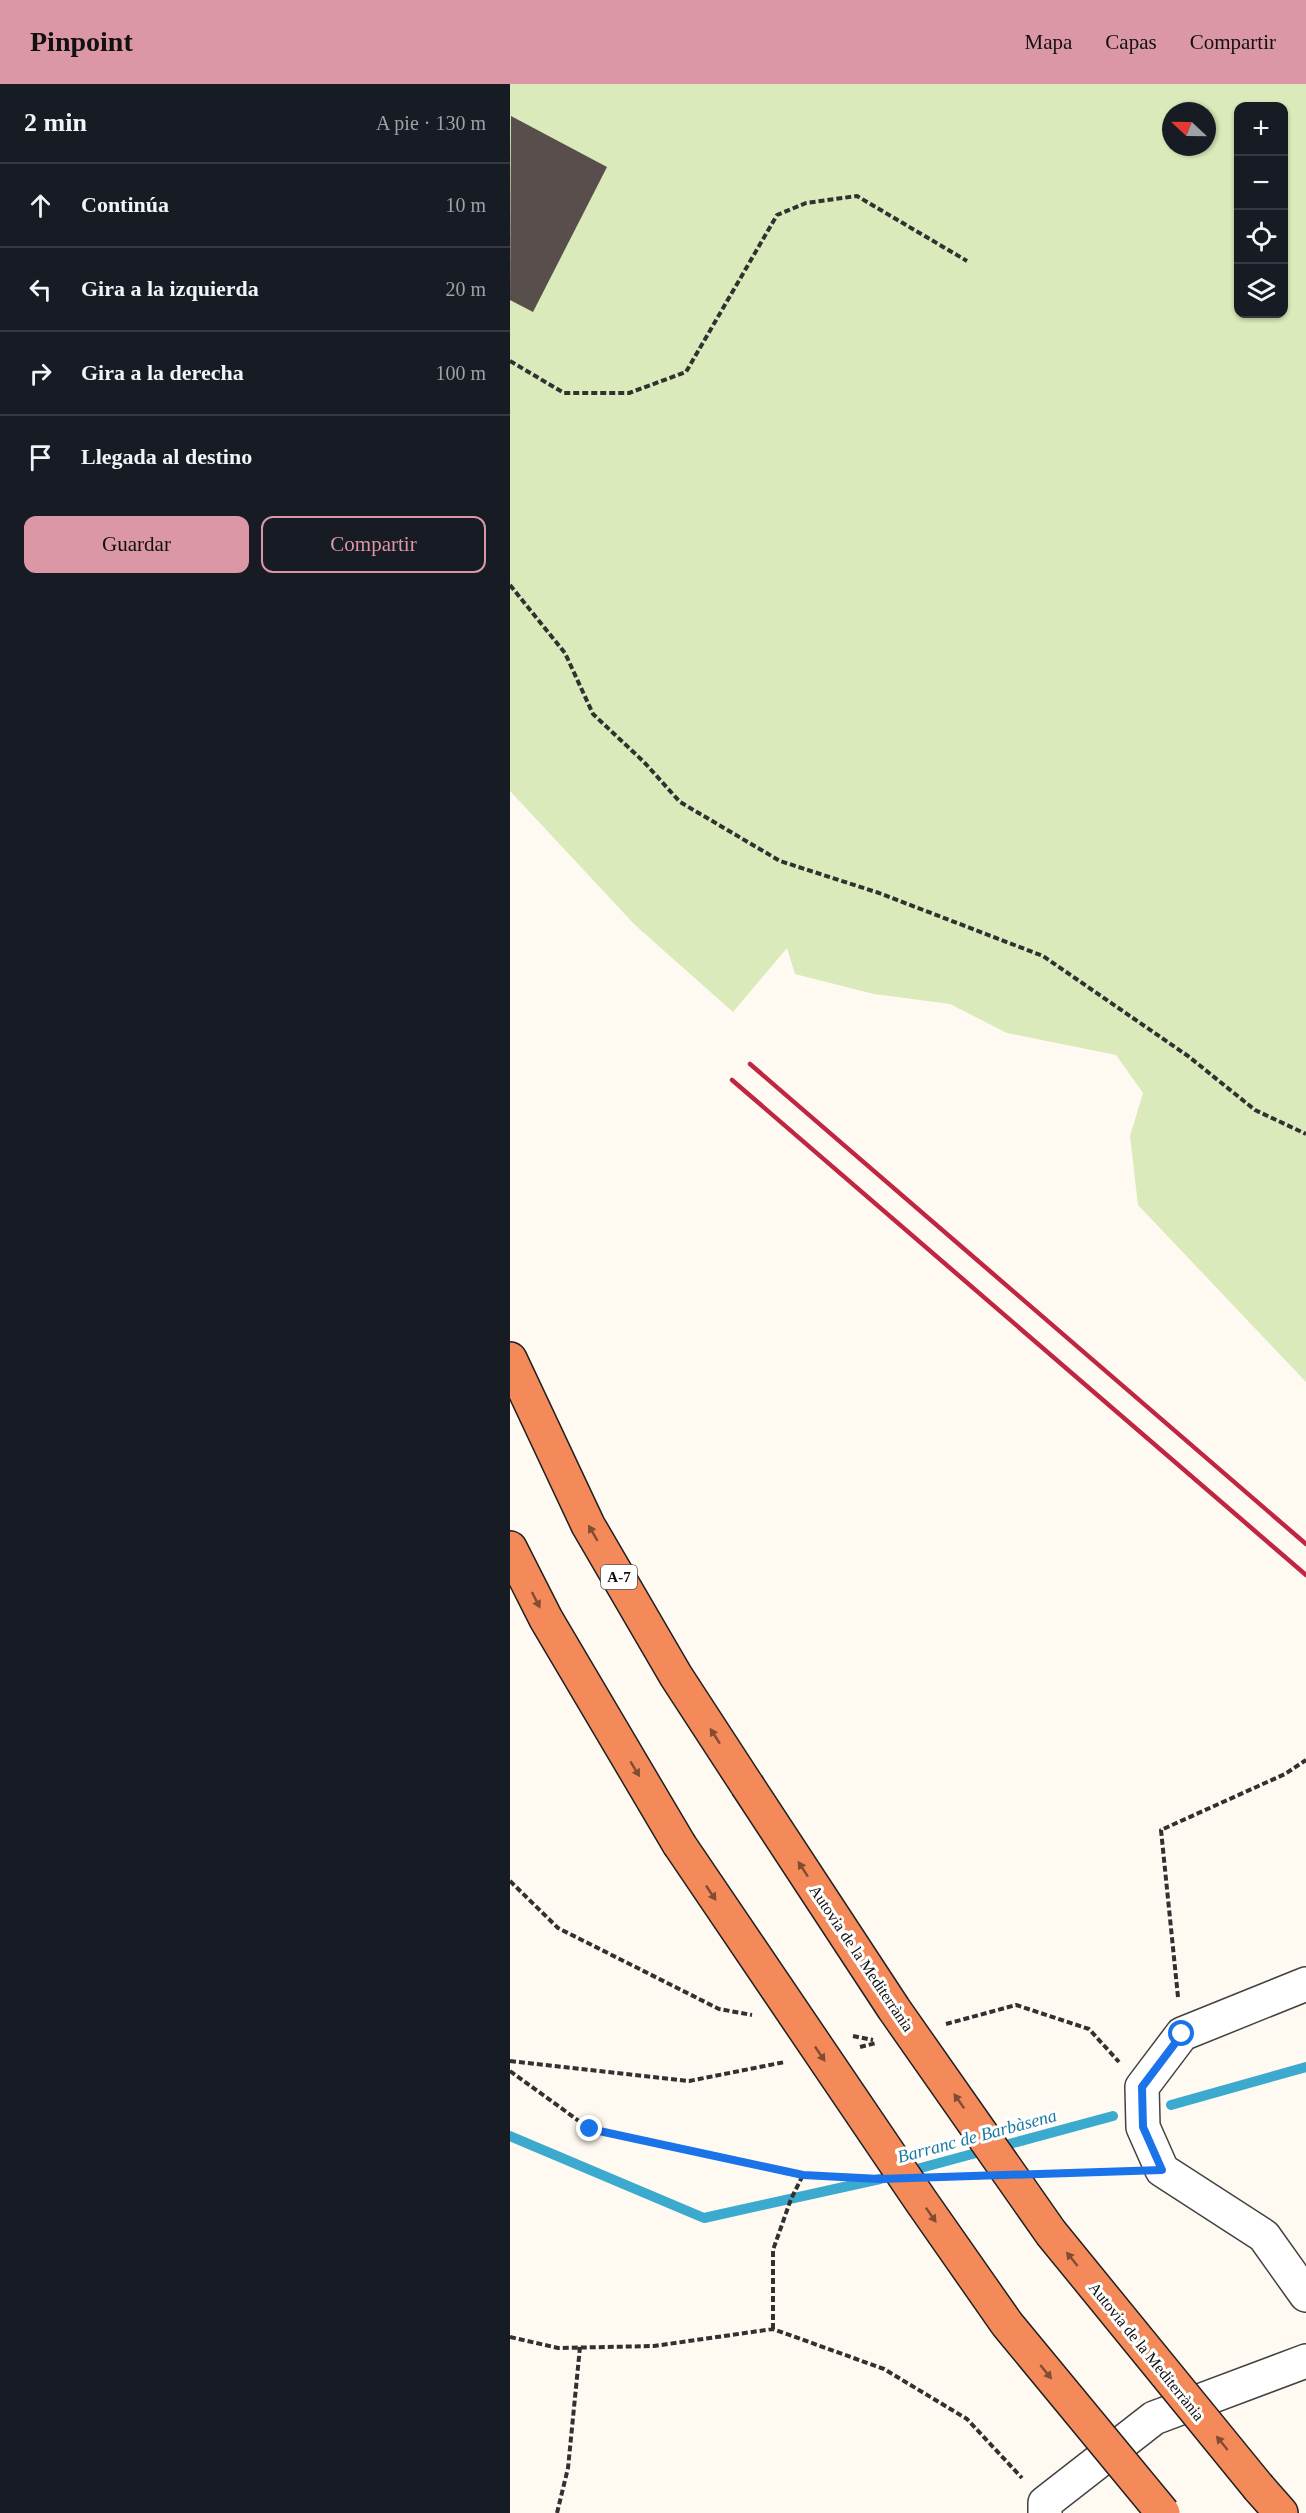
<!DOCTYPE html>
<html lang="es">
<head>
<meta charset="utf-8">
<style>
	:root { --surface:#171b24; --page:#242831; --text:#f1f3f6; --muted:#9ea1a6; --line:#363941; --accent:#db97a5 }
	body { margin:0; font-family:Georgia,serif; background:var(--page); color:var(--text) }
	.controls { position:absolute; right:18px; top:18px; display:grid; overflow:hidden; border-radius:12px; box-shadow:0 2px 4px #0004 }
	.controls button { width:54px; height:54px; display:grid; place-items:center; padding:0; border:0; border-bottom:2px solid var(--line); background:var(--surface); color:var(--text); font:30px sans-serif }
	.compass { position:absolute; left:652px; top:18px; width:54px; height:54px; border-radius:50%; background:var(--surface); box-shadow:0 2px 4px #0004; rotate:292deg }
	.stop { position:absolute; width:18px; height:18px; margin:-14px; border:4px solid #1a73e8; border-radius:50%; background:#fff }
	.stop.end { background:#1a73e8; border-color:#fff; box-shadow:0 2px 6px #0008 }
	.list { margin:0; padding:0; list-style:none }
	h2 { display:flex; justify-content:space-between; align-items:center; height:78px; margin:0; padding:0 24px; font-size:26px }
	h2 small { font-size:20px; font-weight:400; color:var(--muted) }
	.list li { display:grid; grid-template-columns:39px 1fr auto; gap:18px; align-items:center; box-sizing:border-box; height:84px; padding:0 24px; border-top:2px solid var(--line) }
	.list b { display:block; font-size:22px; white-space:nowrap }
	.list em { font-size:20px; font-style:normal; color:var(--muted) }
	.actions { display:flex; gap:12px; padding:18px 24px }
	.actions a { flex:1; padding:14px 0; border:2px solid var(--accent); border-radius:12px; text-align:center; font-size:21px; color:var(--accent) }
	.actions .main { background:var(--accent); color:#111 }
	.icon { flex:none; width:33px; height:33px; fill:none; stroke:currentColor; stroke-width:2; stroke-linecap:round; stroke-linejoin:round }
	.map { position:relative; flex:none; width:796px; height:2429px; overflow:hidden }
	header { display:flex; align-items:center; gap:36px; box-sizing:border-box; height:84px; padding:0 30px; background:var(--accent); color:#111 }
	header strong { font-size:28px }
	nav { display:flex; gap:33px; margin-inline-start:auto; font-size:21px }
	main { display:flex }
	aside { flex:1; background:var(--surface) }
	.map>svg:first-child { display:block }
	.green { fill:#daeaba; fill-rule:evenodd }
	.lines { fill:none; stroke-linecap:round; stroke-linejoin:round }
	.stream { stroke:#3ca9ce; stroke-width:10 }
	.building { fill:#584e4b }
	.street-casing { stroke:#424242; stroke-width:36 }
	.highway-casing { stroke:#202020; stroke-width:36 }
	.path { stroke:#313131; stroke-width:4; stroke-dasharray:6 3; stroke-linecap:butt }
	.street { stroke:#fff; stroke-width:33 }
	.highway { stroke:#f48a59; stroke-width:33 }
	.rail { stroke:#c02643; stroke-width:4.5 }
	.highway-bridge-casing { stroke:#202020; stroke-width:36; stroke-linecap:butt }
	.highway-bridge { stroke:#f48a59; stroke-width:33 }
	.oneway { fill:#824c34 }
	.route { stroke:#1a73e8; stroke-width:8 }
	.labels { text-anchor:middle; stroke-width:6; stroke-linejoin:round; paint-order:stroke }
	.shield { fill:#fff; stroke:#575757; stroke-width:1.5 }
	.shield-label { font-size:15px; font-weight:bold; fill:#0f0f0f }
	.street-label { font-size:16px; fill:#0f0f0f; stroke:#fff }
	.water-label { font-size:18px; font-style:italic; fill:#1779a2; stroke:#fff }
</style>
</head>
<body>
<header>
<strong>Pinpoint</strong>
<nav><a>Mapa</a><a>Capas</a><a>Compartir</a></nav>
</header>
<main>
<aside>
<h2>2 min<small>A pie · 130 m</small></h2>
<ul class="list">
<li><svg class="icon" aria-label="ahead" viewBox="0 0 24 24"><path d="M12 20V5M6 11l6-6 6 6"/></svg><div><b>Continúa</b></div><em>10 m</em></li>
<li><svg class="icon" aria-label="left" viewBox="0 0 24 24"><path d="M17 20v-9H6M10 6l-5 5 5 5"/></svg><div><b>Gira a la izquierda</b></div><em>20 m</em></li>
<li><svg class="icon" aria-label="right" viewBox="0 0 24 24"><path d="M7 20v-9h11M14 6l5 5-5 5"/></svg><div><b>Gira a la derecha</b></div><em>100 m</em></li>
<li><svg class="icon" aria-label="arrive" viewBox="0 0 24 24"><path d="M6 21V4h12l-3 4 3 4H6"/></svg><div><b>Llegada al destino</b></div></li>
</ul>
<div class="actions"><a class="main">Guardar</a><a>Compartir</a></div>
</aside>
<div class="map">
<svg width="796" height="2429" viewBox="0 0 796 2429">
	<rect width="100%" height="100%" fill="#fffaf1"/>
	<!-- green -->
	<path class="green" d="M 0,0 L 796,0 L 796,1298 L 628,1121 L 620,1052 L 633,1009 L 606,971 L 497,949 L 440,920 L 364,910 L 285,890 L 277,864 L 223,928 L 125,841 L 0,707 ZM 728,22 L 774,22 L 774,230 L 728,230 ZM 661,27 L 697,27 L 697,63 L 661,63 Z"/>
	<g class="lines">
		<!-- stream -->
		<path class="stream" d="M 661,2021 L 796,1983
			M 0,2052 L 194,2134 L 370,2095 L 603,2032"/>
	</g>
	<!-- building -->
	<path class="building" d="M 1,32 L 97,83 L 23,228 L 0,216 Z"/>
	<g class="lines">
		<defs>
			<path id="street" d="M 796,1900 L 672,1950 L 632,2003 L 633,2043 L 652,2086 L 754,2152 L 796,2211
				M 535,2429 L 535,2419 L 644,2334 L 796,2277"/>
			<path id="highway" d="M 0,1275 L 78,1441 L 166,1592 L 237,1701
				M 0,1464 L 36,1535 L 169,1760
				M 749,2404 L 771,2429"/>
		</defs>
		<!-- street casing -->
		<use href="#street" class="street-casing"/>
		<!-- highway casing -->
		<use href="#highway" class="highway-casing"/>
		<!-- path -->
		<path class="path" d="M 0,277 L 54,309 L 119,309 L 176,288 L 267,131 L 296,119 L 347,112 L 457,177
			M 0,501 L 55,569 L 83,630 L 134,678 L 170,718 L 270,777 L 369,809 L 533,872 L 678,972 L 745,1026 L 796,1050
			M 0,1797 L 48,1844 L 209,1925 L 242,1931
			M 668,1913 L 651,1746 L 775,1690 L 796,1676
			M 436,1940 L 506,1921 L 579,1945 L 609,1978
			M 343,1952 L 363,1956
			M 350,1963 L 366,1959
			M 0,1977 L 179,1997 L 275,1978
			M 0,1987 L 80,2045 L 293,2091 L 354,2094
			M 541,2089 L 615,2087
			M 437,2093 L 459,2092
			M 263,2245 L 263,2166 L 281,2115 L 293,2091
			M 0,2253 L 48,2264 L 144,2262 L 263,2245 L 374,2285 L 457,2335 L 512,2394
			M 47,2429 L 58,2384 L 70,2263"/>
		<!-- street -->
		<use href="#street" class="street"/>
		<!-- highway -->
		<use href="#highway" class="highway"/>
		<!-- rail -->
		<path class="rail" d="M 240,980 L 796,1460
			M 222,996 L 796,1491"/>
		<defs>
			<path id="highway-bridge" d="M 237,1701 L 384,1925 L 541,2149 L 749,2404
				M 169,1760 L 411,2117 L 497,2240 L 653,2429"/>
		</defs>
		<!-- highway-bridge casing -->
		<use href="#highway-bridge" class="highway-bridge-casing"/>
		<!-- highway-bridge -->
		<use href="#highway-bridge" class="highway-bridge"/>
	</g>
	<!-- one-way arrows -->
	<defs><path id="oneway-solid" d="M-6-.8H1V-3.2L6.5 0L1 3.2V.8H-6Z" transform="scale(1.5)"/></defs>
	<g class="oneway">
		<use href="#oneway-solid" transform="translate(83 1449) rotate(-120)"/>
		<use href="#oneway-solid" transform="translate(26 1516) rotate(63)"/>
		<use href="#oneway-solid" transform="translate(205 1652) rotate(-123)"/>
		<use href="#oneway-solid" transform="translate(125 1685) rotate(59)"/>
		<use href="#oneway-solid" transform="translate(293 1785) rotate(-123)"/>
		<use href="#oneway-solid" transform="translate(201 1809) rotate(56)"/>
		<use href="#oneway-solid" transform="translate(310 1970) rotate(56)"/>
		<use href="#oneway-solid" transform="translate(449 2017) rotate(-125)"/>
		<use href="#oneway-solid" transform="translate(421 2131) rotate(55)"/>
		<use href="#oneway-solid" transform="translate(562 2175) rotate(-129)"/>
		<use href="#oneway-solid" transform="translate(536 2288) rotate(51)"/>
		<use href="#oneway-solid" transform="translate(712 2359) rotate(-129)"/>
	</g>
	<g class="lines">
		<!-- route -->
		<path class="route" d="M 80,2045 L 293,2091 L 370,2095 L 652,2086 L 633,2043 L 632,2003 L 672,1950"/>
	</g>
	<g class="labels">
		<!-- shield labels -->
		<rect class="shield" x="91" y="1481" width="36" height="24" rx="4.5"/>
		<g class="shield-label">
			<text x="109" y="1498">A-7</text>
		</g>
		<!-- street labels -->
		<g class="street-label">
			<text transform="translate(352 1874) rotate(56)" y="6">Autovia de la Mediterrània</text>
			<text transform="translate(637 2267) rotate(51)" y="6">Autovia de la Mediterrània</text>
		</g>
		<!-- water labels -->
		<g class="water-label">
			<text transform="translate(467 2052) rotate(-15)" y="6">Barranc de Barbàsena</text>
		</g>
	</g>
</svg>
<div class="controls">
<button>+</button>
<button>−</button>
<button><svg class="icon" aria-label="locate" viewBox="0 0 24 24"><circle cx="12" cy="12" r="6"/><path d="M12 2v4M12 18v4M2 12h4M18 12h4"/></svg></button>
<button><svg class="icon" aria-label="layers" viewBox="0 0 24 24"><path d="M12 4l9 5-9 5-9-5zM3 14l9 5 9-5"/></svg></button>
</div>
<svg class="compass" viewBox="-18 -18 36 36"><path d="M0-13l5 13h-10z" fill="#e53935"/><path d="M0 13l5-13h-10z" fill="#9ea1a6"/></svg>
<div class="stop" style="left:672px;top:1950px"></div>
<div class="stop end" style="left:80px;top:2045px"></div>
</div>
</main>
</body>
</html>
